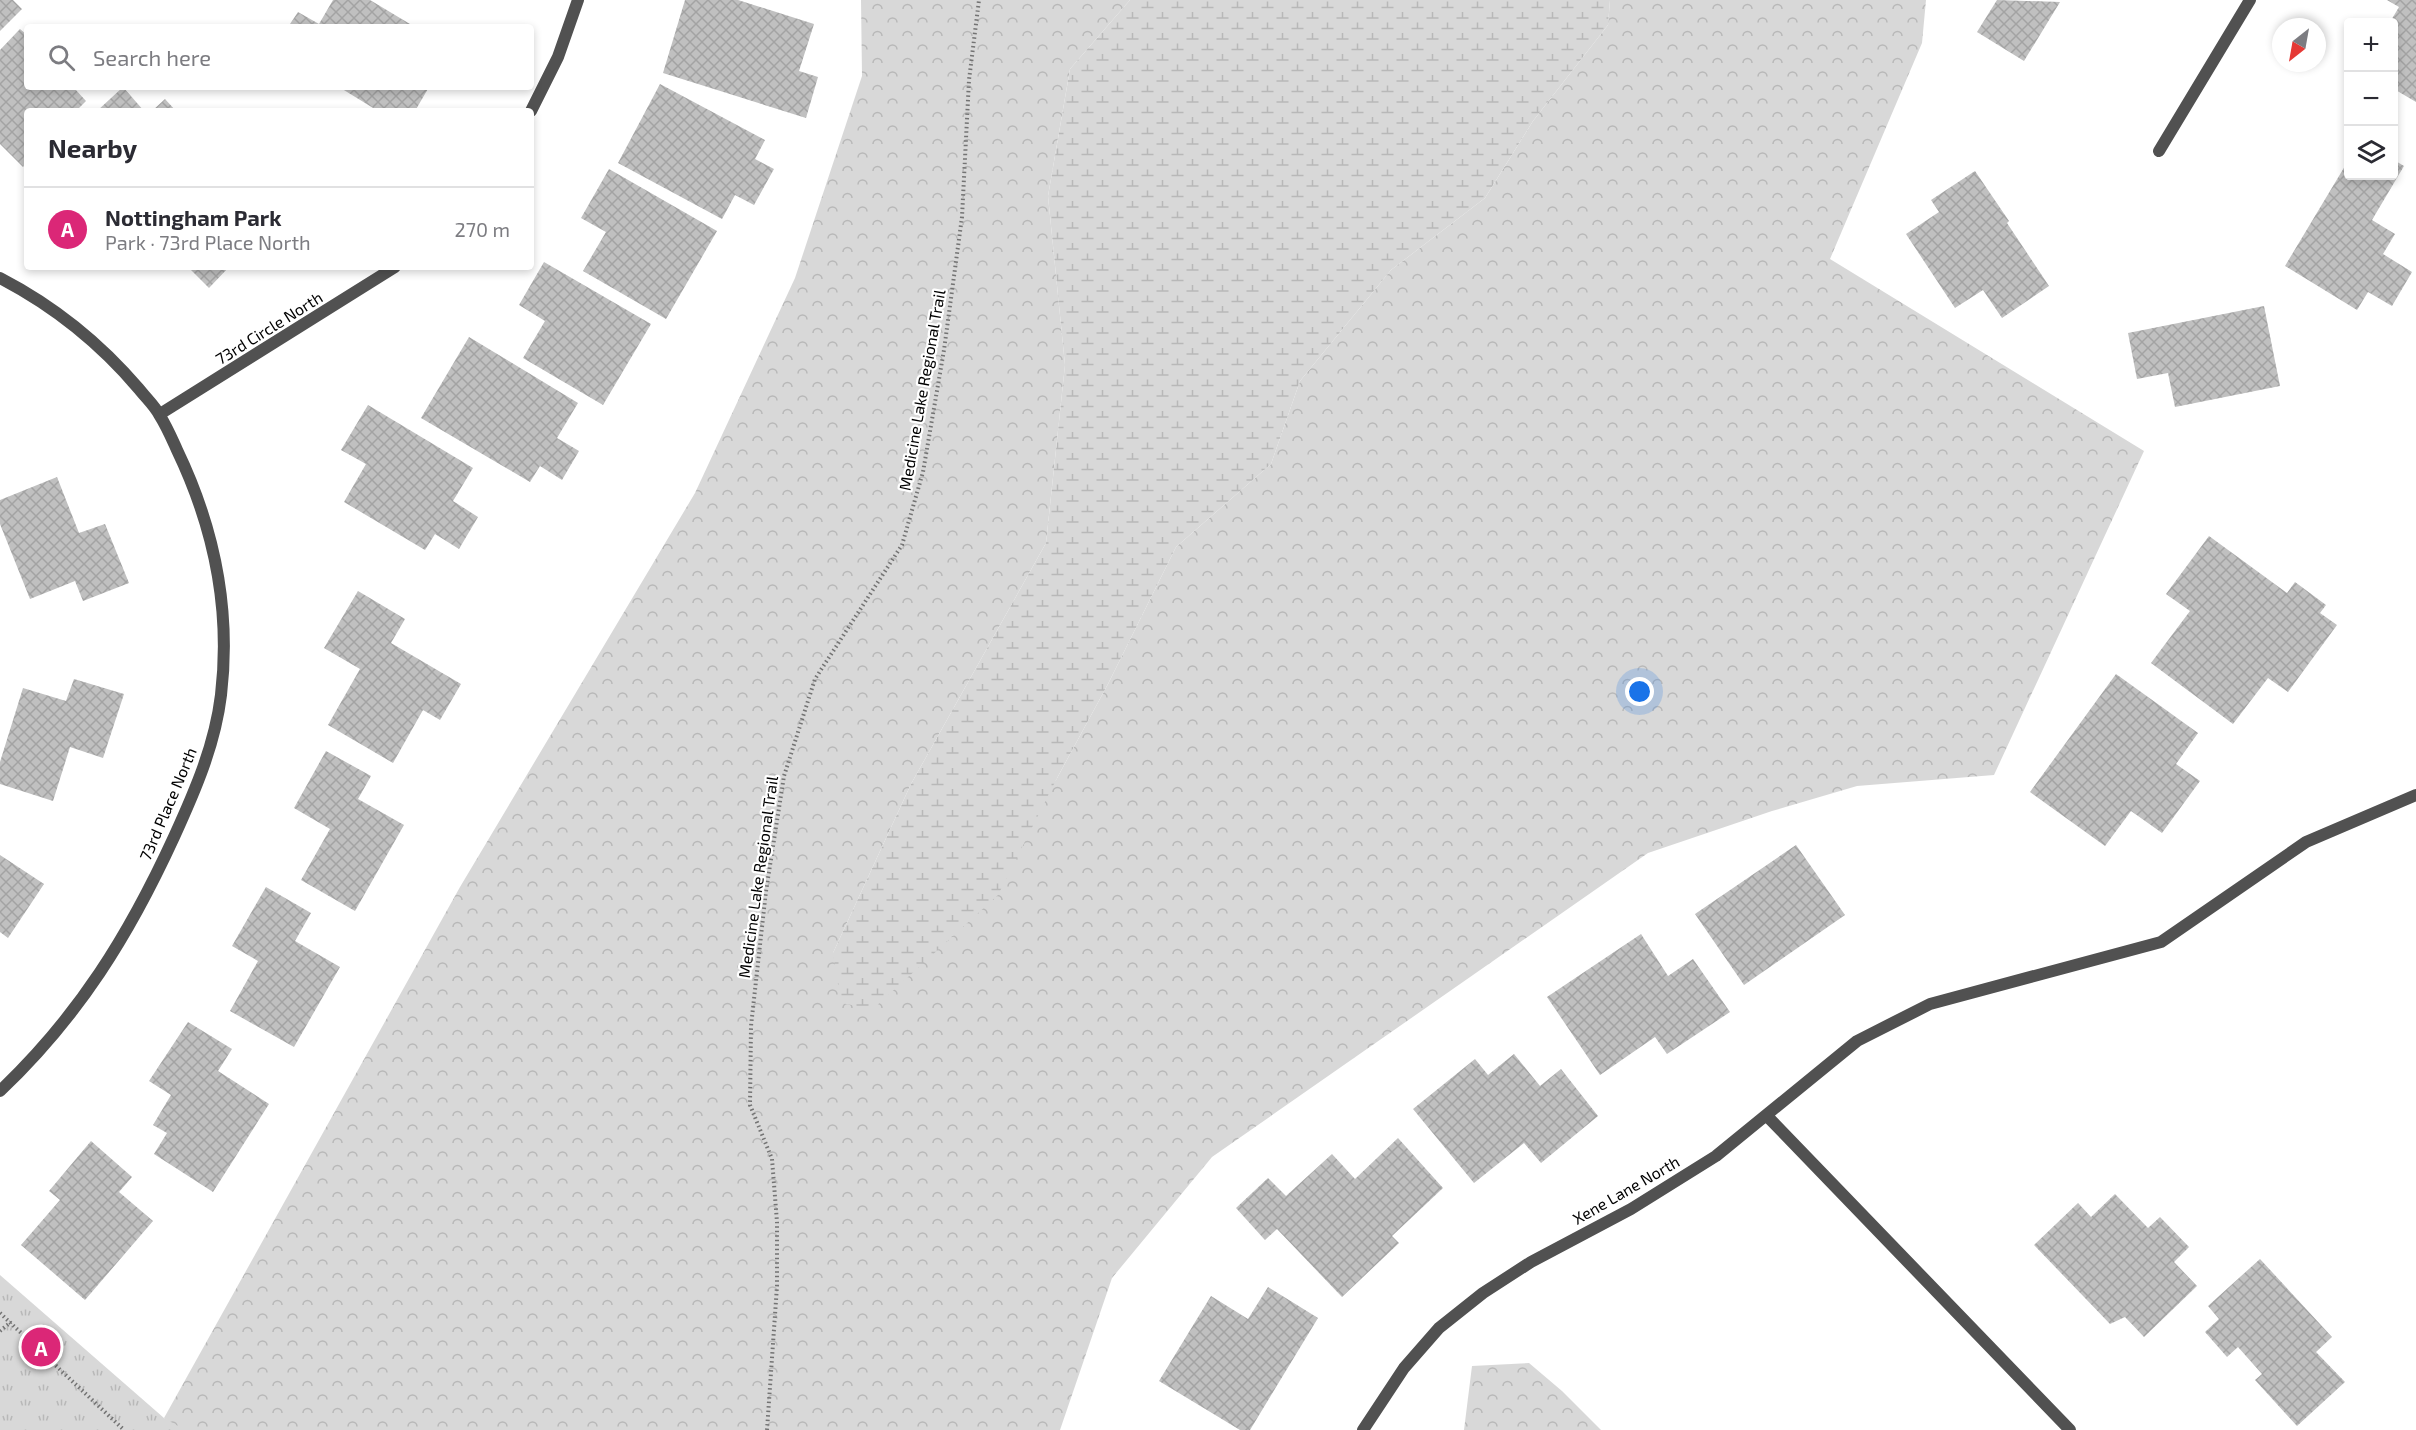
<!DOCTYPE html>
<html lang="en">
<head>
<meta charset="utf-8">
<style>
	:root { --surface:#fff; --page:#f2f2f3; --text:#2b2b33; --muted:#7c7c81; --line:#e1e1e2; --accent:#db2777 }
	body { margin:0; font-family:"Exo 2",sans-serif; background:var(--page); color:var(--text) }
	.controls { position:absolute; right:18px; top:18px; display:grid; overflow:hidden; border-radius:6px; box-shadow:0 3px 9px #0003 }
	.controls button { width:54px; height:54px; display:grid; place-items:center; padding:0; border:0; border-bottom:2px solid var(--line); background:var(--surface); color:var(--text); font:30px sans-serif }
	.compass { position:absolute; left:2272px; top:18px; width:54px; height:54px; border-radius:50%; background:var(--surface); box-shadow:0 3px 9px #0003; rotate:211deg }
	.you { position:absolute; left:1640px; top:692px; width:21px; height:21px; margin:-15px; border:4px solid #fff; border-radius:50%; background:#1a73e8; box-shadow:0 0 0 9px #1a73e833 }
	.badge { display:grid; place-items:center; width:39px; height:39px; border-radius:50%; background:var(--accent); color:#fff; font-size:20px; font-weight:700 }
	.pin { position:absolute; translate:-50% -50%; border:3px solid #fff; box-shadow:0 2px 6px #0006 }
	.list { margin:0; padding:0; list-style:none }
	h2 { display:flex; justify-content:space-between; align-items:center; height:78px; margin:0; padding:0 24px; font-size:26px }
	h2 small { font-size:20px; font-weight:400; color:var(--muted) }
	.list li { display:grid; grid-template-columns:39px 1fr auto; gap:18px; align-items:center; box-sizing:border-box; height:84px; padding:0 24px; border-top:2px solid var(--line) }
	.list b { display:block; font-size:22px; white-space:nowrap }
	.list p { margin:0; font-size:20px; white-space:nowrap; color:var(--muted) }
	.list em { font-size:20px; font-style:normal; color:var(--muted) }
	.icon { flex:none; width:33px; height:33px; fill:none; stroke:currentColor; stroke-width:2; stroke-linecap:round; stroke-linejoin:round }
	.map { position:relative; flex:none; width:2416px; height:1430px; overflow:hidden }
	.search { position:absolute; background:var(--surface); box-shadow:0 3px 9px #0003; left:24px; top:24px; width:510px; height:66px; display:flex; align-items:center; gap:15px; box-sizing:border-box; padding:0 21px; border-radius:6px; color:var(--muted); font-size:22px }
	.panel { position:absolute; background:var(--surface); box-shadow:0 3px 9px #0003; left:24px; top:108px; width:510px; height:162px; border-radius:6px }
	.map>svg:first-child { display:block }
	.forest { fill:url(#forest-crowns) }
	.wetland { fill:url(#wetland-marsh) }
	.park { fill:url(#park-tufts) }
	.building { fill:url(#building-cross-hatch) }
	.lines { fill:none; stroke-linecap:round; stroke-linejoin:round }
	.path { stroke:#737373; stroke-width:4; stroke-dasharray:1.5 3; stroke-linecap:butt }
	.minor { stroke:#515151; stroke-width:12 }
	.labels { text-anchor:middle; stroke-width:4.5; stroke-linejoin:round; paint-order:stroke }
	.street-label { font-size:16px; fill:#000; stroke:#fff }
</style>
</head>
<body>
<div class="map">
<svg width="2416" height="1430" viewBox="0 0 2416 1430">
	<defs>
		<pattern id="forest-crowns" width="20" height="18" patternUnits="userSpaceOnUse" patternTransform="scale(1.5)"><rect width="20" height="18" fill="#d8d8d8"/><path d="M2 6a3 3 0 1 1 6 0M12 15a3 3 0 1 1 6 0" fill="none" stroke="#b8b8b8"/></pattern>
		<pattern id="wetland-marsh" width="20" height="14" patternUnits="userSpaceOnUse" patternTransform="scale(1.5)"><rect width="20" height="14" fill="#d8d8d8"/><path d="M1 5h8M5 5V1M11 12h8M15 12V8" fill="none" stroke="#b8b8b8"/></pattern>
		<pattern id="park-tufts" width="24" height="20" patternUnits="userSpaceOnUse" patternTransform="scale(1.5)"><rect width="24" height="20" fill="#d8d8d8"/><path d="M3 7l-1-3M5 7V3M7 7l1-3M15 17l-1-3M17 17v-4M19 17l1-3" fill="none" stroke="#b8b8b8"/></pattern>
		<pattern id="building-cross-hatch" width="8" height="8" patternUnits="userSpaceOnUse" patternTransform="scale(1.5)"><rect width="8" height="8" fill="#c0c0c0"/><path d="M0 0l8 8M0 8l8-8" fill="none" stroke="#a3a3a3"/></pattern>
	</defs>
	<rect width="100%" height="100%" fill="#fff"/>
	<!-- forest -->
	<path class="forest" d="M 861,0 L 1130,0 L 1070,69 L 1048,196 L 1065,365 L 1046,543 L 911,784 L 833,953 L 1056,780 L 1108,684 L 1176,547 L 1271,464 L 1300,381 L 1391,270 L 1485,198 L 1533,121 L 1608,25 L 1610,0 L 1926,0 L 1922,43 L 1830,259 L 2144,451 L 1994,775 L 1857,786 L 1772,811 L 1648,853 L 1212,1157 L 1112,1278 L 1060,1430 L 178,1430 L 164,1418 L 460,887 L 695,493 L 795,278 L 862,76 Z
		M 1529,1363 L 1562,1391 L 1601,1430 L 1464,1430 L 1472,1366 Z"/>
	<!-- wetland -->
	<path class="wetland" d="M 1130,0 L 1610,0 L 1608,25 L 1533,121 L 1485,198 L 1391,270 L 1300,381 L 1271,464 L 1176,547 L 1108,684 L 1056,780 L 998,895 L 873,1009 L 841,1003 L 833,953 L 911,784 L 1046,543 L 1065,365 L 1048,196 L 1070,69 Z"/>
	<!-- park -->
	<path class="park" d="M 0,1275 L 164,1418 L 185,1430 L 0,1430 Z"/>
	<!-- building -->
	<path class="building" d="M 0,0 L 13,0 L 22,9 L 0,31 Z
		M 333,0 L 370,0 L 415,27 L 288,27 L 298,12 L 319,24 Z
		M 685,0 L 738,0 L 814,24 L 799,71 L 818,77 L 806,118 L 663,73 Z
		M 1997,0 L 2060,2 L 2024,61 L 1977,32 Z
		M 2387,0 L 2416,0 L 2416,102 L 2394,89 L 2394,22 L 2390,22 L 2399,7 Z
		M 20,29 L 27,35 L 27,87 L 77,87 L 75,89 L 86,101 L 76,111 L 27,111 L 27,162 L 23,167 L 0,144 L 0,50 Z
		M 660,84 L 765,140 L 755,159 L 774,169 L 754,205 L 735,195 L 722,219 L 618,163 Z
		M 123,87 L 144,111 L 97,111 Z
		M 339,87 L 429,87 L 415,111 L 378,111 Z
		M 165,99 L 176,111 L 152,111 Z
		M 2394,160 L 2404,166 L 2372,220 L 2395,234 L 2383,254 L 2412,272 L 2392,306 L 2368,292 L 2357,310 L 2285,266 L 2348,161 L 2348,176 L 2394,176 Z
		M 609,169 L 717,231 L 666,319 L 583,271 L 606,232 L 581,218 Z
		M 1975,171 L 2009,221 L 2007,223 L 2049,286 L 2002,318 L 1983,290 L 1955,308 L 1906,234 L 1939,212 L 1931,200 Z
		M 544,262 L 651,324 L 603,405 L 523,358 L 545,321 L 519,305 Z
		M 188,267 L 229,267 L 209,288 Z
		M 2264,306 L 2280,386 L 2175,407 L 2168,373 L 2137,379 L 2128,333 Z
		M 469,337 L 578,403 L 557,438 L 579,451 L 562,480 L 540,466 L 530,482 L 421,418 Z
		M 368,405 L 473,468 L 453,501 L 478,517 L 459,549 L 435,534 L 425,550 L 344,502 L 366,464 L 341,450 Z
		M 57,477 L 79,533 L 105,524 L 129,583 L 83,601 L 75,581 L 30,599 L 0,524 L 0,500 Z
		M 2209,536 L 2287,593 L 2295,582 L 2326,605 L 2320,613 L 2337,625 L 2288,692 L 2268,678 L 2233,724 L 2151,663 L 2190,611 L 2166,594 Z
		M 358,591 L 405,619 L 391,643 L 461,684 L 440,720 L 423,710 L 393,763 L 328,725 L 360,669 L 324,648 Z
		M 2116,674 L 2198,733 L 2176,764 L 2200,781 L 2162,833 L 2131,811 L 2105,846 L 2030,792 Z
		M 74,679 L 124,694 L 103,758 L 70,747 L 53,801 L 0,784 L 0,762 L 23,688 L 66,701 Z
		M 326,751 L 371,776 L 358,799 L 404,825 L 355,911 L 301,880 L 330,829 L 294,808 Z
		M 1796,845 L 1845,915 L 1744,985 L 1695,914 Z
		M 0,855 L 44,884 L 8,938 L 0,932 Z
		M 266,887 L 311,913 L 295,941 L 340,967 L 294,1047 L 230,1011 L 258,961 L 232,946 Z
		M 1641,934 L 1668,976 L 1693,959 L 1730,1012 L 1667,1054 L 1655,1037 L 1600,1075 L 1547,997 Z
		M 188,1022 L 232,1049 L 218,1071 L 269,1104 L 213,1192 L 154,1154 L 167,1133 L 153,1125 L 171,1095 L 149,1081 Z
		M 1514,1054 L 1540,1086 L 1561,1069 L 1598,1116 L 1541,1163 L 1524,1143 L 1474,1183 L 1413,1109 L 1475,1059 L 1488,1075 Z
		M 1398,1138 L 1443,1188 L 1392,1236 L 1399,1243 L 1342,1297 L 1277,1229 L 1265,1240 L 1236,1208 L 1268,1178 L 1286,1196 L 1332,1154 L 1355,1179 Z
		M 91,1141 L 132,1177 L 119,1192 L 153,1221 L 85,1300 L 21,1245 L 60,1200 L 49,1191 Z
		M 2115,1194 L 2148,1228 L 2160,1217 L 2189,1247 L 2174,1262 L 2197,1286 L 2144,1337 L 2125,1317 L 2110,1324 L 2034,1245 L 2078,1203 L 2091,1217 Z
		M 2260,1259 L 2332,1337 L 2316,1352 L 2345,1382 L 2297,1426 L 2255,1380 L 2262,1374 L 2238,1347 L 2227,1357 L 2205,1332 L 2219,1319 L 2208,1306 Z
		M 1268,1287 L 1318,1318 L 1250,1430 L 1240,1430 L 1159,1381 L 1211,1296 L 1248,1319 Z"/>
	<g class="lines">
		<!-- path -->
		<path class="path" d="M 0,1313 L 124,1430
			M 0,1331 L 11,1322
			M 767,1430 L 777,1286 L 777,1222 L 772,1159 L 750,1105 L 751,1026 L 766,891 L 784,776 L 815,679 L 902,545 L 923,472 L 944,350 L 962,217 L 969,80 L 979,0"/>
		<!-- minor -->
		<path class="minor" d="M 531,111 L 558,57 L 578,0
			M 2159,151 L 2250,0
			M 0,278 C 54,306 100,343 139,389 C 146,398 155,406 160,416 C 167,427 172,439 177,450 C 214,527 231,610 221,695 C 215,745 195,791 174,837 C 129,935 79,1016 0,1091
			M 160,414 L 395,267
			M 1767,1116 L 2070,1430
			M 1363,1430 L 1404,1368 L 1439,1328 L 1483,1293 L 1531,1262 L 1631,1209 L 1716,1156 L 1857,1041 L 1930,1004 L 2161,942 L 2306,842 L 2416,795"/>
	</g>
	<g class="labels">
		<!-- street labels -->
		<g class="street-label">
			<text transform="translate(269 328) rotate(-32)" y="6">73rd Circle North</text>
			<text transform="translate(922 390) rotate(-80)" y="6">Medicine Lake Regional Trail</text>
			<text transform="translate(168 804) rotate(-67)" y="6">73rd Place North</text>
			<text transform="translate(758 877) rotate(-82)" y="6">Medicine Lake Regional Trail</text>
			<text transform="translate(1626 1190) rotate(-30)" y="6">Xene Lane North</text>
		</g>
	</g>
</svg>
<div class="controls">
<button>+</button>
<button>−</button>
<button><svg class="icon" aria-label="layers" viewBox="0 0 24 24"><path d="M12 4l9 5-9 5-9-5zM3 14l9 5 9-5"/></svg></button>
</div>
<svg class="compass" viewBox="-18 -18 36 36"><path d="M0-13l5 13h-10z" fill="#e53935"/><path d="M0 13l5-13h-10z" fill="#7c7c81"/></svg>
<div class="you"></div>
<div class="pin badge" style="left:41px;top:1347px">A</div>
<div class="search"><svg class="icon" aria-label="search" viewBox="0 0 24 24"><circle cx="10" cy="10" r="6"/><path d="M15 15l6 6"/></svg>Search here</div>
<section class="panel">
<h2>Nearby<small></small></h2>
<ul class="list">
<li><span class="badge">A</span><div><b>Nottingham Park</b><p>Park · 73rd Place North</p></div><em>270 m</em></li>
</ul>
</section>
</div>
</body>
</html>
